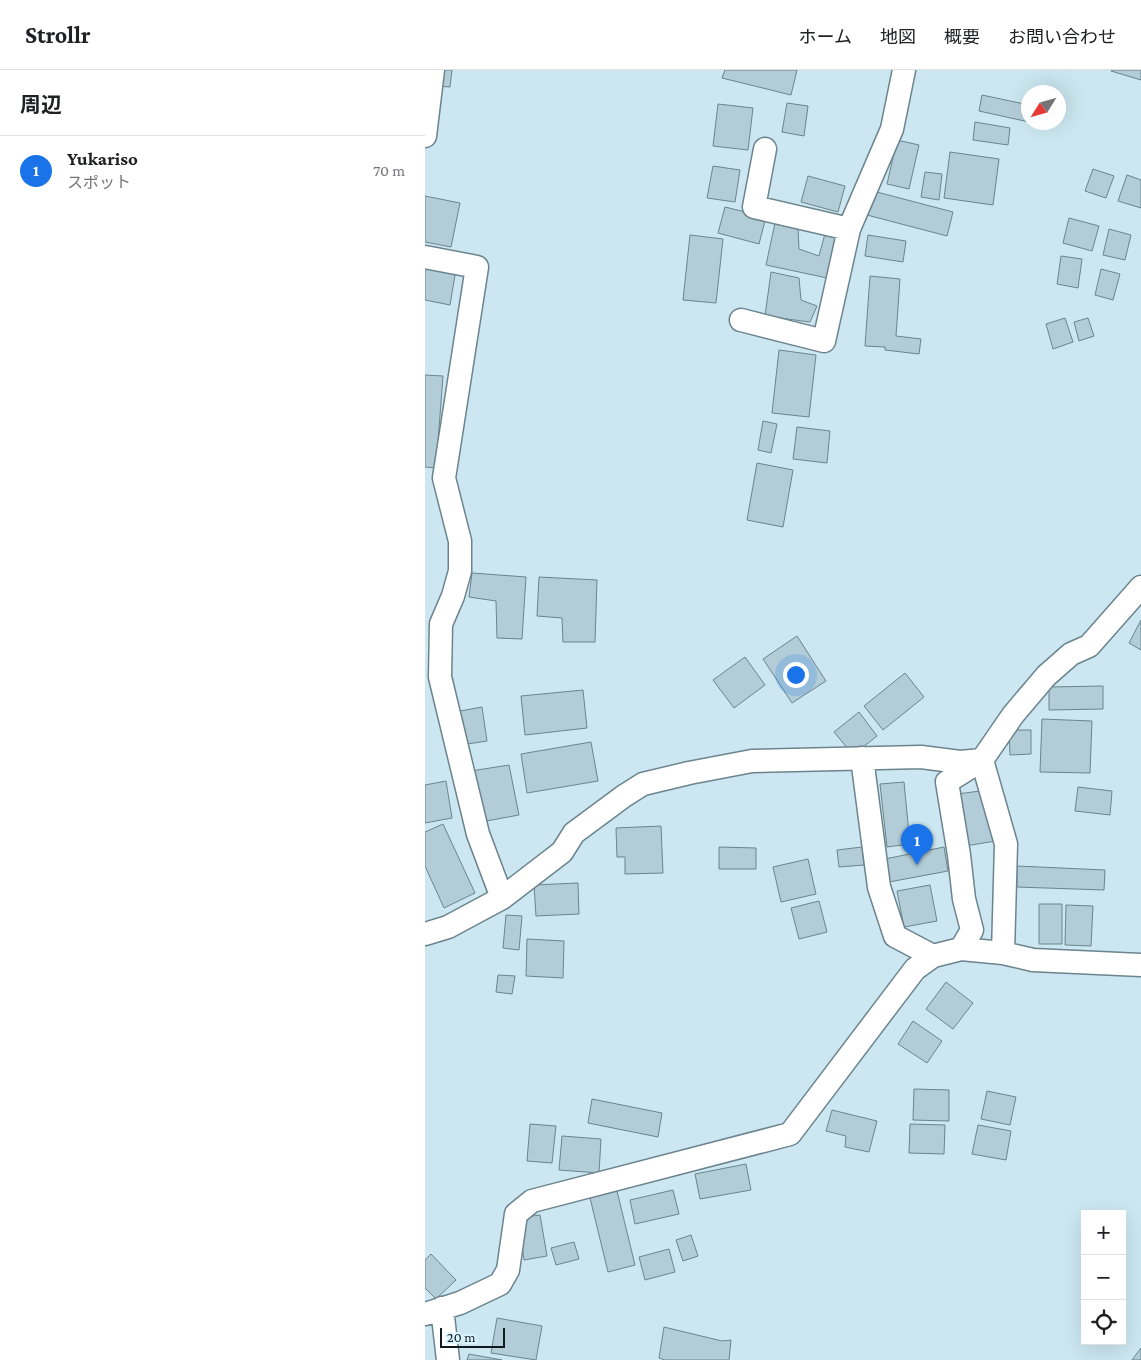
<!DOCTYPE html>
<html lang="ja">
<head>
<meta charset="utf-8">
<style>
	:root { --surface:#fff; --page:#f2f2f2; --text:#202124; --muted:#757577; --line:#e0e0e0; --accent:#1a73e8 }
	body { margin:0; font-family:"Crimson Pro","Noto Sans JP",serif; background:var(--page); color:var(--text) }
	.controls { position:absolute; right:15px; bottom:15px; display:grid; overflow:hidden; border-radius:0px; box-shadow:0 5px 20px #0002 }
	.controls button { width:45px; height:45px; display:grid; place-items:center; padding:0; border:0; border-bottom:1px solid var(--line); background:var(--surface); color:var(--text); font:25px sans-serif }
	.compass { position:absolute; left:596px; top:15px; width:45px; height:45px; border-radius:50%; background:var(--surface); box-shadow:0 5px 20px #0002; rotate:233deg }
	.scale { position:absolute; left:15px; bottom:12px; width:65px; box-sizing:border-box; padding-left:5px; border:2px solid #101a1e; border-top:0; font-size:14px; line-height:18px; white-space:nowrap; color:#101a1e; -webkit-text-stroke:4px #d9f4fe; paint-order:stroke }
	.you { position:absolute; left:370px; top:604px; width:18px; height:18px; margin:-12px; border:4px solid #fff; border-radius:50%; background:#1a73e8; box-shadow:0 0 0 8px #1a73e833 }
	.badge { display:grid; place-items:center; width:32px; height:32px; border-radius:50%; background:var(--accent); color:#fff; font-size:16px; font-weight:700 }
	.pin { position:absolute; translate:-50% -41px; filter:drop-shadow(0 1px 2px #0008) }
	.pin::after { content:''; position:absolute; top:26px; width:18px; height:15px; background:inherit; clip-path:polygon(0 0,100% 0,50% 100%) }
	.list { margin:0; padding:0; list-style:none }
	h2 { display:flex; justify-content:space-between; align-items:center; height:65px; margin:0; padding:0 20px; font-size:21px }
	h2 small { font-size:16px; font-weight:400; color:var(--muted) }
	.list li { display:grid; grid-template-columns:32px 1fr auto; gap:15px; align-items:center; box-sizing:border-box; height:70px; padding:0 20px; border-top:1px solid var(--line) }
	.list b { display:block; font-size:19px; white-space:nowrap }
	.list p { margin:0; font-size:16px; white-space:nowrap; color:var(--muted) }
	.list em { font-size:16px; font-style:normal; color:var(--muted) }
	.icon { flex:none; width:28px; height:28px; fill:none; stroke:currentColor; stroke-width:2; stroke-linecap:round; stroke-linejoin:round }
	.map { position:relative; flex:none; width:716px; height:1290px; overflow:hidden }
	header { display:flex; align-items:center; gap:30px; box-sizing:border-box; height:70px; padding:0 25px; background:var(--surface); border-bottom:1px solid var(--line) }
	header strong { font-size:24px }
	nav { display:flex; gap:28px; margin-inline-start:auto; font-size:18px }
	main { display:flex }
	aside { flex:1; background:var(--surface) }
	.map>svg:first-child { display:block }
	.building { fill:#b3cdd8; stroke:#6b848d }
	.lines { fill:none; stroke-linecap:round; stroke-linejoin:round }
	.street-casing { stroke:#6b848d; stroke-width:25 }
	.street { stroke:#fff; stroke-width:22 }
</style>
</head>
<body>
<header>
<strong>Strollr</strong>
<nav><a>ホーム</a><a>地図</a><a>概要</a><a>お問い合わせ</a></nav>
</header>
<main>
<aside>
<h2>周辺<small></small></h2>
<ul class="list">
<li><span class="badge">1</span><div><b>Yukariso</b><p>スポット</p></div><em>70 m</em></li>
</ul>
</aside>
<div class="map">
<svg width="716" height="1290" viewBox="0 0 716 1290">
	<rect width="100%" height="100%" fill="#cce7f1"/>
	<!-- building -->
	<path class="building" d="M 13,0 L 27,0 L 25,17 L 12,16 Z
		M 300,0 L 372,0 L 366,25 L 297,8 Z
		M 687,0 L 716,0 L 716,10 L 686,1 Z
		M 557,25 L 604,35 L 604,52 L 554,41 Z
		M 362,33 L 383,36 L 379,66 L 357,62 Z
		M 293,34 L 328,38 L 323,80 L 288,76 Z
		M 550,52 L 585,58 L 583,75 L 548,70 Z
		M 472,70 L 494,75 L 484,119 L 462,114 Z
		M 525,82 L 574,89 L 568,135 L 519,128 Z
		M 288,96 L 315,100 L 310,132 L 282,128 Z
		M 668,99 L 689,106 L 681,128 L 660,121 Z
		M 500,102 L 517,104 L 514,130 L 496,127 Z
		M 702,105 L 716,110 L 716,138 L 693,131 Z
		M 383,106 L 420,116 L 413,142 L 376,132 Z
		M 448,121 L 528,142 L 522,166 L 442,145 Z
		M 0,126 L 35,133 L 26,177 L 0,172 Z
		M 300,137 L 341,147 L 334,174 L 293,163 Z
		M 644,148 L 674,156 L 667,181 L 638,173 Z
		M 350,153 L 373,158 L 374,179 L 394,186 L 401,160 L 416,167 L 407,209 L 341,195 Z
		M 684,159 L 706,165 L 700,190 L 678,185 Z
		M 265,165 L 298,169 L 291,233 L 258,230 Z
		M 443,165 L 481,171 L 478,192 L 440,186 Z
		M 636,186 L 657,189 L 653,218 L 632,214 Z
		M 0,194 L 31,199 L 25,235 L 0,230 Z
		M 676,199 L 695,204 L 688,230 L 670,225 Z
		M 346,202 L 374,208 L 376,230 L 392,236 L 385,252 L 340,246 Z
		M 445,206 L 475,209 L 471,266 L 496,269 L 494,284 L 460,280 L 460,277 L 440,276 Z
		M 640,248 L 648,272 L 628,279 L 621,254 Z
		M 663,248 L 669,266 L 654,271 L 649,252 Z
		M 354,280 L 391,285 L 384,347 L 347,343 Z
		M 0,305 L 18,306 L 11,398 L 0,397 Z
		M 338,351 L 352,354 L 346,383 L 333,380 Z
		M 372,357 L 405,361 L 402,393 L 368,389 Z
		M 332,393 L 368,400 L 358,457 L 322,450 Z
		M 47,503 L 101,507 L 97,569 L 72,568 L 71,531 L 44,527 Z
		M 114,507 L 172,510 L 170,572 L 138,572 L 137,548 L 112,546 Z
		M 716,550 L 716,580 L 704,573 Z
		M 372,566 L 401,611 L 367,633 L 338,589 Z
		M 320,587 L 340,615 L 309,638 L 288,610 Z
		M 480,603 L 499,627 L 458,660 L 439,636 Z
		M 678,616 L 678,639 L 624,640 L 624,617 Z
		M 158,620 L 162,658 L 100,665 L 96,626 Z
		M 57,637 L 62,671 L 36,675 L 30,642 Z
		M 434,642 L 452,666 L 428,685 L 409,662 Z
		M 617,649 L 667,651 L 665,703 L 615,702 Z
		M 584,660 L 606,660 L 606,684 L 585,685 Z
		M 166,672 L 173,711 L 102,723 L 96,684 Z
		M 84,695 L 94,745 L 56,752 L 46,701 Z
		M 21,711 L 27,748 L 0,753 L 0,715 Z
		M 479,712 L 485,774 L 462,777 L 455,714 Z
		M 653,717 L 687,721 L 685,745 L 650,741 Z
		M 563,720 L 571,771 L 540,776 L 532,724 Z
		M 18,754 L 50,823 L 19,838 L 0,796 L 0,762 Z
		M 236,756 L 238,803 L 200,804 L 200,787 L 192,787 L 191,758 Z
		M 294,777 L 331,778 L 331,799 L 294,799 Z
		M 437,777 L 439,795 L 414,797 L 412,780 Z
		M 519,777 L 523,801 L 464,812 L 460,789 Z
		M 383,789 L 391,824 L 356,832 L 348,797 Z
		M 592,796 L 680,800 L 679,820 L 592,817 Z
		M 153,813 L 154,844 L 111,846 L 109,815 Z
		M 505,815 L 512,851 L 479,857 L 472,821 Z
		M 394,831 L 402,862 L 374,869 L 366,838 Z
		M 614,834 L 637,834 L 637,874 L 614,874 Z
		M 641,835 L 668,836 L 666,876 L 640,875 Z
		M 81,845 L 97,846 L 94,880 L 78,878 Z
		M 102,869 L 139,871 L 138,908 L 101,906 Z
		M 73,905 L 90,906 L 87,924 L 71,922 Z
		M 521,912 L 548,933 L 528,959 L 501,939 Z
		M 488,951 L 517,971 L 502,993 L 473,974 Z
		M 489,1019 L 524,1020 L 524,1051 L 488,1050 Z
		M 562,1021 L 591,1027 L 585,1055 L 556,1049 Z
		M 167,1029 L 237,1043 L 233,1067 L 163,1053 Z
		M 407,1040 L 452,1051 L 444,1082 L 420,1077 L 421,1066 L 401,1061 Z
		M 105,1054 L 131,1056 L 127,1093 L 102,1091 Z
		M 485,1054 L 520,1055 L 519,1084 L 484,1083 Z
		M 553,1055 L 586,1061 L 581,1090 L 547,1084 Z
		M 137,1066 L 176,1069 L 174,1103 L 134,1100 Z
		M 321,1094 L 326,1120 L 275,1129 L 270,1104 Z
		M 248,1120 L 254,1144 L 210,1154 L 205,1130 Z
		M 192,1121 L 210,1195 L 183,1202 L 165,1128 Z
		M 115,1145 L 122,1186 L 99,1190 L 93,1148 Z
		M 266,1165 L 273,1186 L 258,1191 L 251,1170 Z
		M 149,1172 L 154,1189 L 131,1195 L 126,1178 Z
		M 244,1179 L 250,1202 L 220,1210 L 214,1187 Z
		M 6,1184 L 31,1210 L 11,1229 L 0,1218 L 0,1190 Z
		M 72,1248 L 117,1256 L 111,1290 L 66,1283 Z
		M 239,1257 L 297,1271 L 306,1270 L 304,1290 L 240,1290 L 234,1288 Z
		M 716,1278 L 716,1290 L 707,1290 Z
		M 44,1284 L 77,1290 L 42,1290 Z"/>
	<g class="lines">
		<defs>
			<path id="street" d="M 0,66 L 8,0
				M 340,79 L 329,137 L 424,159
				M 0,187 L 52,197 L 19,408 L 35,471 L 35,501 L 28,526 L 16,554 L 15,607 L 53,764 L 77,828
				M 316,250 L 399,271 L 424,159 L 467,59 L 479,0
				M 437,688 L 454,817 L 470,866 L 508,886
				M 0,864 L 23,857 L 77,828 L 137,782 L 149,763 L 199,726 L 218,714 L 264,703 L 327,691 L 496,687 L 535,692 L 557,690
				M 536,879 L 547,860 L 539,829 L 534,785 L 522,712 L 557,690 L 588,645 L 621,606 L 646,584 L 664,576 L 716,517
				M 578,883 L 608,890 L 716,895
				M 17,1238 L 23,1290
				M 0,1244 L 35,1233 L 75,1214 L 83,1200 L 91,1144 L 107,1131 L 365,1064 L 490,899 L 508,886 L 536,879 L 578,883 L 581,774 L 557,690"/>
		</defs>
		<!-- street casing -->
		<use href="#street" class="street-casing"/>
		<!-- street -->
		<use href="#street" class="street"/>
	</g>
</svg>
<div class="controls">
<button>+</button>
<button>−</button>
<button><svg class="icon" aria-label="locate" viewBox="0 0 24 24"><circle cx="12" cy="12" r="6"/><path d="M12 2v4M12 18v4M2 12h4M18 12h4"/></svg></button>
</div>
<svg class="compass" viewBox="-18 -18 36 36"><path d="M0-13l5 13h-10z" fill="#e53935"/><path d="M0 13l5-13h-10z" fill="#757577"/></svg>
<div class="scale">20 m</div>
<div class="you"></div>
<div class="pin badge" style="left:492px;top:795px">1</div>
</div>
</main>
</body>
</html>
